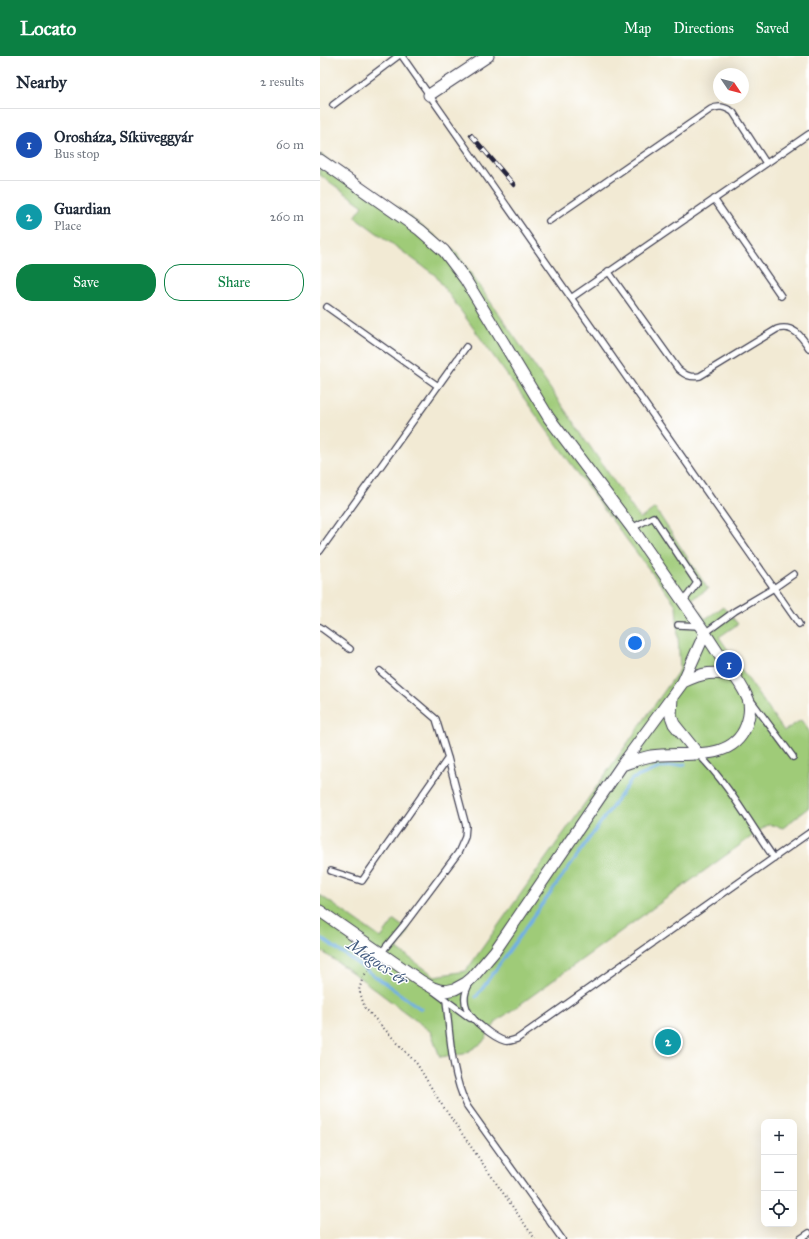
<!DOCTYPE html>
<html lang="en">
<head>
<meta charset="utf-8">
<style>
	:root { --surface:#fff; --page:#f2f2f3; --text:#1f2937; --muted:#747a83; --line:#e0e1e3; --accent:#0b8043 }
	body { margin:0; font-family:"IM FELL Great Primer",serif; background:var(--page); color:var(--text) }
	.controls { position:absolute; right:12px; bottom:12px; display:grid; overflow:hidden; border-radius:8px; box-shadow:0 4px 16px #0002 }
	.controls button { width:36px; height:36px; display:grid; place-items:center; padding:0; border:0; border-bottom:1px solid var(--line); background:var(--surface); color:var(--text); font:20px sans-serif }
	.compass { position:absolute; left:393px; top:12px; width:36px; height:36px; border-radius:50%; background:var(--surface); box-shadow:0 4px 16px #0002; rotate:125deg }
	.you { position:absolute; left:315px; top:587px; width:14px; height:14px; margin:-10px; border:3px solid #fff; border-radius:50%; background:#1a73e8; box-shadow:0 0 0 6px #1a73e833 }
	.badge { display:grid; place-items:center; width:26px; height:26px; border-radius:50%; background:var(--accent); color:#fff; font-size:13px; font-weight:700 }
	.pin { position:absolute; translate:-50% -50%; border:2px solid #fff; box-shadow:0 1px 4px #0006 }
	.list { margin:0; padding:0; list-style:none }
	h2 { display:flex; justify-content:space-between; align-items:center; height:52px; margin:0; padding:0 16px; font-size:17px }
	h2 small { font-size:13px; font-weight:400; color:var(--muted) }
	.list li { display:grid; grid-template-columns:26px 1fr auto; gap:12px; align-items:center; box-sizing:border-box; height:72px; padding:0 16px; border-top:1px solid var(--line) }
	.list b { display:block; font-size:15px; white-space:nowrap }
	.list p { margin:0; font-size:13px; white-space:nowrap; color:var(--muted) }
	.list em { font-size:13px; font-style:normal; color:var(--muted) }
	.actions { display:flex; gap:8px; padding:12px 16px }
	.actions a { flex:1; padding:9px 0; border:1px solid var(--accent); border-radius:16px; text-align:center; font-size:14px; color:var(--accent) }
	.actions .main { background:var(--accent); color:#fff }
	.icon { flex:none; width:22px; height:22px; fill:none; stroke:currentColor; stroke-width:2; stroke-linecap:round; stroke-linejoin:round }
	.map { position:relative; flex:none; width:489px; height:1183px; overflow:hidden }
	header { display:flex; align-items:center; gap:24px; box-sizing:border-box; height:56px; padding:0 20px; background:var(--accent); color:#fff }
	header strong { font-size:19px }
	nav { display:flex; gap:22px; margin-inline-start:auto; font-size:14px }
	main { display:flex }
	aside { flex:1; background:var(--surface) }
	.map>svg:first-child { display:block }
	.green { fill:#9fcb78; stroke:#60765a }
	.lines { fill:none; stroke-linecap:round; stroke-linejoin:round }
	.stream { stroke:#71b0e4; stroke-width:3 }
	.service-casing { stroke:#414052; stroke-width:8 }
	.minor-casing { stroke:#414052; stroke-width:13 }
	.path { stroke:#414052; stroke-width:2; stroke-dasharray:1 3; stroke-linecap:butt }
	.service { stroke:#fff; stroke-width:5.5 }
	.minor { stroke:#fff; stroke-width:11 }
	.rail-casing { stroke:#22223b; stroke-width:4.5 }
	.rail { stroke:#fff; stroke-width:3; stroke-dasharray:9; stroke-linecap:butt }
	.labels { text-anchor:middle; stroke-width:3; stroke-linejoin:round; paint-order:stroke }
	.water-label { font-size:17px; font-style:italic; fill:#425b7f; stroke:#fff }
</style>
</head>
<body>
<header>
<strong>Locato</strong>
<nav><a>Map</a><a>Directions</a><a>Saved</a></nav>
</header>
<main>
<aside>
<h2>Nearby<small>2 results</small></h2>
<ul class="list">
<li><span class="badge" style="background:#1a4fb4">1</span><div><b>Orosháza, Síküveggyár</b><p>Bus stop</p></div><em>60 m</em></li>
<li><span class="badge" style="background:#0f9aa8">2</span><div><b>Guardian</b><p>Place</p></div><em>260 m</em></li>
</ul>
<div class="actions"><a class="main">Save</a><a>Share</a></div>
</aside>
<div class="map">
<svg width="489" height="1183" viewBox="0 0 489 1183">
	<rect width="100%" height="100%" fill="#fff"/>
	<filter id="ink" filterUnits="userSpaceOnUse"><feTurbulence type="fractalNoise" baseFrequency=".025" numOctaves="2"/><feDisplacementMap in="SourceGraphic" scale="8" xChannelSelector="R" yChannelSelector="G"/><feConvolveMatrix kernelMatrix="1 2 1 2 8 2 1 2 1" color-interpolation-filters="sRGB"/></filter>
	<filter id="wash" filterUnits="userSpaceOnUse"><feTurbulence type="fractalNoise" baseFrequency=".012" numOctaves="4" result="noise"/><feDisplacementMap in="SourceGraphic" scale="16" xChannelSelector="R" yChannelSelector="G"/><feGaussianBlur stdDeviation="0.9" result="paint"/><feColorMatrix in="noise" values="0 0 0 0 0 0 0 0 0 0 0 0 0 0 0 0 0 1.4 0 .05"/><feComposite in="paint" operator="in"/></filter>
	<g filter="url(#wash)">
		<rect width="100%" height="100%" fill="#f2ead4"/>
		<!-- green -->
		<path class="green" d="M 0,98 L 78,152 L 136,196 L 320,463 L 335,452 L 388,533 L 372,543 L 385,563 L 403,551 L 418,568 L 399,581 L 464,675 L 481,664 L 489,675 L 489,751 L 463,772 L 449,768 L 177,965 L 162,987 L 144,998 L 120,1001 L 111,976 L 40,922 L 0,894 L 0,839 L 61,882 L 74,864 L 89,875 L 77,893 L 115,920 L 146,915 L 360,613 L 356,549 L 283,452 L 115,219 L 35,161 L 43,150 L 0,119 Z"/>
		<g class="lines">
			<!-- stream -->
			<path class="stream" d="M 0,881 L 101,953
				M 156,941 L 312,723 L 339,712 L 365,708"/>
		</g>
	</g>
	<g filter="url(#ink)">
		<g class="lines">
			<defs>
				<path id="service" d="M 82,0 L 479,568
					M 13,49 L 78,0
					M 394,143 L 461,240
					M 229,165 L 391,53 C 399,49 405,51 413,56 L 446,107
					M 288,215 L 358,313 C 365,319 370,322 380,320 L 457,273 C 473,268 482,281 489,292
					M 251,242 L 489,78
					M 7,251 L 118,330
					M 312,472 L 333,461 L 377,527 L 363,546
					M 0,495 L 146,291
					M 358,569 L 379,570
					M 0,571 L 30,593
					M 385,577 L 415,555 L 454,532 L 474,518
					M 60,615 L 116,663 L 128,702 L 146,770 L 145,781 L 138,797 L 84,869 L 60,898
					M 430,643 L 473,701
					M 378,698 C 408,727 430,768 454,802
					M 11,815 L 42,825 L 128,702
					M 150,927 C 145,935 143,944 147,953 C 151,964 174,982 185,985 C 189,986 193,984 197,983 L 489,777
					M 115,936 L 150,962
					M 126,944 C 130,978 131,1018 147,1050 L 242,1183
					M 480,1183 L 489,1177"/>
				<path id="minor" d="M 109,39 L 168,0
					M 0,104 L 100,174 L 124,195 L 145,223 L 229,362 L 312,472 L 385,577 L 363,626 L 302,709 L 175,895 L 152,922 L 146,927 L 135,933 L 125,935 L 119,934 L 113,932 L 101,925 L 0,855
					M 363,626 C 382,617 394,614 416,621
					M 352,641 L 351,660 L 354,668 L 378,698
					M 302,709 C 311,706 321,702 331,700 C 362,695 412,708 426,670 C 429,662 431,652 428,643 C 423,631 415,620 407,610 C 399,599 392,588 385,577"/>
			</defs>
			<!-- service casing -->
			<use href="#service" class="service-casing"/>
			<!-- minor casing -->
			<use href="#minor" class="minor-casing"/>
			<!-- path -->
			<path class="path" d="M 55,905 L 43,921 L 39,934 L 45,952 L 97,1008 L 120,1046 L 215,1183"/>
			<!-- service -->
			<use href="#service" class="service"/>
			<!-- minor -->
			<use href="#minor" class="minor"/>
			<defs>
				<path id="rail" d="M 151,79 L 194,129"/>
			</defs>
			<!-- rail casing -->
			<use href="#rail" class="rail-casing"/>
			<!-- rail -->
			<use href="#rail" class="rail"/>
		</g>
	</g>
	<g class="labels">
		<!-- water labels -->
		<g class="water-label">
			<text transform="translate(58 906) rotate(35)" y="6">Mágocs-ér</text>
		</g>
	</g>
</svg>
<div class="controls">
<button>+</button>
<button>−</button>
<button><svg class="icon" aria-label="locate" viewBox="0 0 24 24"><circle cx="12" cy="12" r="6"/><path d="M12 2v4M12 18v4M2 12h4M18 12h4"/></svg></button>
</div>
<svg class="compass" viewBox="-18 -18 36 36"><path d="M0-13l5 13h-10z" fill="#e53935"/><path d="M0 13l5-13h-10z" fill="#747a83"/></svg>
<div class="you"></div>
<div class="pin badge" style="left:409px;top:609px;background:#1a4fb4">1</div>
<div class="pin badge" style="left:348px;top:986px;background:#0f9aa8">2</div>
</div>
</main>
</body>
</html>
